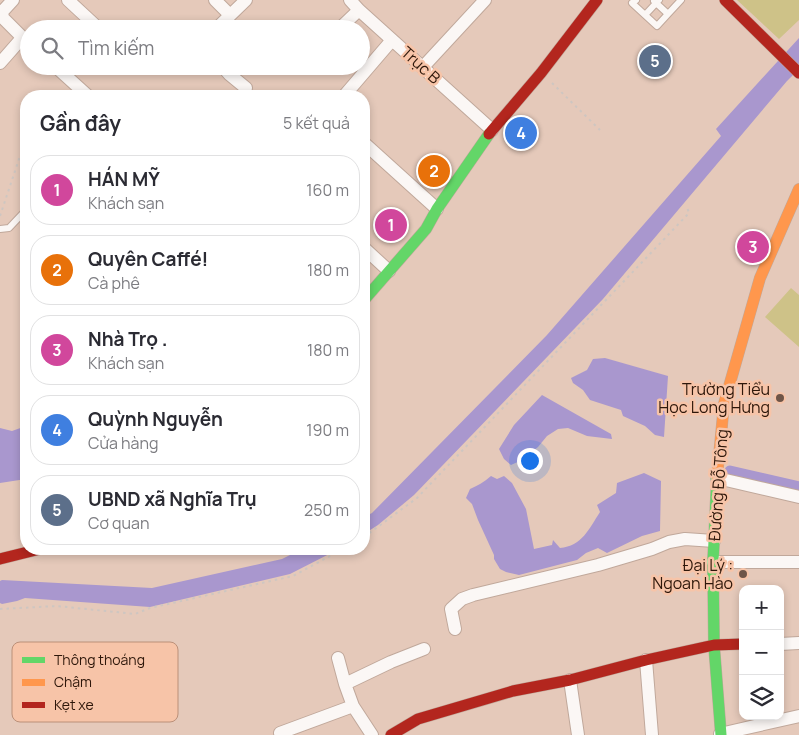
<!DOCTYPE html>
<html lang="vi">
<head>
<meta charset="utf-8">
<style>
	:root { --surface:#fff; --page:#f7f7f7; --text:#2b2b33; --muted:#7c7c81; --line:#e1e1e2; --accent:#0f766e }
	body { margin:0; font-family:Manrope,sans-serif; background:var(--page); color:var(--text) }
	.controls { position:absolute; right:15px; bottom:15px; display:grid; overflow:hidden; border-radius:10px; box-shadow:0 2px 8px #0003 }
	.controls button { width:45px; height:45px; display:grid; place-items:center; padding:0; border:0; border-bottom:1px solid var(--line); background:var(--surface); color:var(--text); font:25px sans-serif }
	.you { position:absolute; left:529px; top:460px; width:18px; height:18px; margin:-12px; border:4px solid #fff; border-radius:50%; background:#1a73e8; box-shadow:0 0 0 8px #1a73e833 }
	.badge { display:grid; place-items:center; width:32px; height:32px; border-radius:50%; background:var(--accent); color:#fff; font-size:16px; font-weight:700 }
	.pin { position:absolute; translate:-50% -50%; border:2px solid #fff; box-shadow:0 1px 5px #0006 }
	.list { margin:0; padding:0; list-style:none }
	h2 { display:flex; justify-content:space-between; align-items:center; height:65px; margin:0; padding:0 20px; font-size:21px }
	h2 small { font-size:16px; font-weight:400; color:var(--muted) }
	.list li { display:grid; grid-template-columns:32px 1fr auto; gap:15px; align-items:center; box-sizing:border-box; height:70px; margin:0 10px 10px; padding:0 10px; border:1px solid var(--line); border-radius:20px }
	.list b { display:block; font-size:19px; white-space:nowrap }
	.list p { margin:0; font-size:16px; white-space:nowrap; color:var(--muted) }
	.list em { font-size:16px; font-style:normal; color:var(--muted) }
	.icon { flex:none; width:28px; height:28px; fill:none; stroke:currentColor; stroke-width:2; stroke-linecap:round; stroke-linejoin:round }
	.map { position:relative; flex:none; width:799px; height:735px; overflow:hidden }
	.search { position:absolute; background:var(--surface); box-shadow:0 2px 8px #0003; left:20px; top:20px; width:350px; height:55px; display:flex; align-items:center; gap:12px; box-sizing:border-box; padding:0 18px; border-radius:28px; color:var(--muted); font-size:19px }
	.panel { position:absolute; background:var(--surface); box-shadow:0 2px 8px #0003; left:20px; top:90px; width:350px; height:465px; border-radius:20px }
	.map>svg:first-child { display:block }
	.green { fill:#cec288 }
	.water { fill:#a997ce }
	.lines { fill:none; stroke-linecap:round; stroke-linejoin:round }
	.canal { stroke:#a997ce; stroke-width:11 }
	.lane-casing { stroke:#c0a89b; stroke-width:8 }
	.street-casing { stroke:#c0a89b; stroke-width:14 }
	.fast-casing { stroke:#c0a89b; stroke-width:12 }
	.slow-casing { stroke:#c0a89b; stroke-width:12 }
	.jam-casing { stroke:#c0a89b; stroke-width:12 }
	.path { stroke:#cec6c1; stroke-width:2; stroke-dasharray:2.5 4; stroke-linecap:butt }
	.lane { stroke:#fbf7f5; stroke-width:6 }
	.street { stroke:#fbf7f5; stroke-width:12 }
	.fast { stroke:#63d668; stroke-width:11 }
	.slow { stroke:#ff974d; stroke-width:11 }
	.jam { stroke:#b3261e; stroke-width:11 }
	.poi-dot { fill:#6e5548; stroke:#f7c4a8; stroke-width:2 }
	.labels { text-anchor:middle; stroke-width:5; stroke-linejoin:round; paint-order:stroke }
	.street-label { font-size:16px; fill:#2e170a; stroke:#f7c4a8 }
	.poi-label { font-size:16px; fill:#2e170a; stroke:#f7c4a8; text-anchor:end }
	.key { fill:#f7c4a8; stroke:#bb9079; stroke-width:1 }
	.key-label { font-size:14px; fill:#2e170a }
</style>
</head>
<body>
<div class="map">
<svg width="799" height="735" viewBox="0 0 799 735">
	<rect width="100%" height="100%" fill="#e5c9ba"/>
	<!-- green -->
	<path class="green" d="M 737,0 L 799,0 L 799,20 L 779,39 Z
		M 791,288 L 799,295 L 799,347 L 765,317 Z"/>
	<!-- water -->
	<path class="water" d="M 799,38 L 799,69 L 787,81 L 603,299 L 414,495 L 378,525 L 364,534 L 364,517 L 372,513 L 547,335 L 721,136 L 716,129 Z
		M 605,358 L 668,376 L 664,437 L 655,435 L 645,426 L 623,416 L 621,410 L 590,400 L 583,390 L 573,383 L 571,378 L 587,370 L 593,359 Z
		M 542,395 L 611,434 L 612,439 L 587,436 L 568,428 L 558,429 L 547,436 L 538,447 L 522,460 L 511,465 L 504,459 L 499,449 L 514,425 Z
		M 26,426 L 26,479 L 0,483 L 0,428 L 12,431 Z
		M 644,473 L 661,481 L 660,531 L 642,536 L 607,553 L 598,548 L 586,553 L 577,560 L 519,575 L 506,572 L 500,569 L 494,559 L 494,555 L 478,520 L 472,504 L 466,498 L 470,489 C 477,486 484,482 491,476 L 497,479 L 504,476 L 512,483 L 526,509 L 534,549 L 552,545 L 553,540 L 560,548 C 582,546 589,529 600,512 L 597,505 L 616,493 L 617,483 Z
		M 302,549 L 339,549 L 290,574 L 150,607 L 25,598 L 17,601 L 2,604 L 0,603 L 0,581 L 2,580 L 152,588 L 282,559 Z"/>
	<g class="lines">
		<!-- canal -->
		<path class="canal" d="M 730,471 L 799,487"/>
		<defs>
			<path id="lane" d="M 636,0 L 632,3 L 645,15 L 659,0
				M 654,1 L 668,14 L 681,0
				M 645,15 L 657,26 L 668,14
				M 0,229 L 9,228 L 26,210"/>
			<path id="street" d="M 13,0 L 2,12 L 3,18 L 29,44
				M 68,0 L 97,27
				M 215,0 L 230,15
				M 350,0 L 359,10 L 492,130
				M 216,29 L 246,0
				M 339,29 L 359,10
				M 0,63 L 22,38
				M 55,66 L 88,96
				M 222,66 L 229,74 L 246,88
				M 423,67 L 485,0
				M 344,96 L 392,40
				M 364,143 L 437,209
				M 364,248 L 389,271
				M 717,478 L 799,497
				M 713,562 L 799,562
				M 455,629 L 451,609 L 462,599 L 473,595 L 598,565 L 652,549 L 669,542 L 685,539 L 714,541
				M 780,644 L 799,643
				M 338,658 L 345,684 L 353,706 L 372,735
				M 646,660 L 652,735
				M 570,680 L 578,735
				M 345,684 L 391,662 L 424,649
				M 280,733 L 353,706
				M 720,734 L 799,716"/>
			<path id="fast" d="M 364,300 L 426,229 L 437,209 L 489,134
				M 717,477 L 713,562 L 714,645 L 721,735"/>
			<path id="slow" d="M 717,477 L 724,404 L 760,278 L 799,189"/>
			<path id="jam" d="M 725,0 L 799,73
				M 489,134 L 541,73 L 597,0
				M 0,559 L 40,549
				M 391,735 L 418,719 L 513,691 L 570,680 L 646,660 L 714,645 L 743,644"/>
		</defs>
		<!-- lane casing -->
		<use href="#lane" class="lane-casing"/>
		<!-- street casing -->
		<use href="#street" class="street-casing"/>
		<!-- fast casing -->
		<use href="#fast" class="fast-casing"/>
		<!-- slow casing -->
		<use href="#slow" class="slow-casing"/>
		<!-- jam casing -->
		<use href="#jam" class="jam-casing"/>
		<!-- path -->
		<path class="path" d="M 552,83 L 600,130
			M 0,216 L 20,156 L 26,149
			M 364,537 L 417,498 L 689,213 L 687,207
			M 0,609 L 57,606 L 135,614 L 150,608 L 293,576 L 343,549"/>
		<!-- lane -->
		<use href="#lane" class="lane"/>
		<!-- street -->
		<use href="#street" class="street"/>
		<!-- fast -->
		<use href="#fast" class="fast"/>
		<!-- slow -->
		<use href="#slow" class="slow"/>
		<!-- jam -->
		<use href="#jam" class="jam"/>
	</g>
	<!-- markers -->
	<g class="poi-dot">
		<circle cx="780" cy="398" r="5"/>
		<circle cx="743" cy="574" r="5"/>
	</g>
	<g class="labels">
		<!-- street labels -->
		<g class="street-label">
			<text transform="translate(421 65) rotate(42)" y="6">Trục B</text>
			<text transform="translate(718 485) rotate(-86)" y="6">Đường Đỗ Tông</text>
		</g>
		<!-- poi labels -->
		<g class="poi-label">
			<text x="770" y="395">Trường Tiểu<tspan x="770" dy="18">Học Long Hưng</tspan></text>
			<text x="733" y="571">Đại Lý :<tspan x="733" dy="18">Ngoan Hào</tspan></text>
		</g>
	</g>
	<!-- legend -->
	<rect x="12" y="642" width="166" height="80" rx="8" class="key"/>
	<rect x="22" y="657" width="23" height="6" fill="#63d668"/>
	<rect x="22" y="679" width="23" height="7" fill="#ff974d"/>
	<rect x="22" y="702" width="23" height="6" fill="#b3261e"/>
	<g class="key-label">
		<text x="54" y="665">Thông thoáng</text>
		<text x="54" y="687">Chậm</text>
		<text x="54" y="710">Kẹt xe</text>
	</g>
</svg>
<div class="controls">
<button>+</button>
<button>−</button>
<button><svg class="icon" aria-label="layers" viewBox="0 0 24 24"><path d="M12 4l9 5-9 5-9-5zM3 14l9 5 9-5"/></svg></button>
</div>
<div class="you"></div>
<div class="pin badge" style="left:391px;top:225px;background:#d1479c">1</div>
<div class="pin badge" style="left:434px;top:171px;background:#e8710a">2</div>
<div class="pin badge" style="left:753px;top:247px;background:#d1479c">3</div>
<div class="pin badge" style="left:521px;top:133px;background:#3f7fe0">4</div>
<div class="pin badge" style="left:655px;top:61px;background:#5c6f8a">5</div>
<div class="search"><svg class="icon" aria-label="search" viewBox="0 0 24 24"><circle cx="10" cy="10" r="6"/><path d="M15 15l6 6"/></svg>Tìm kiếm</div>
<section class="panel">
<h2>Gần đây<small>5 kết quả</small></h2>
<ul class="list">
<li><span class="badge" style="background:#d1479c">1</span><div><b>HÁN MỸ</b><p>Khách sạn</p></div><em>160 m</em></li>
<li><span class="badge" style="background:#e8710a">2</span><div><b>Quyên Caffé!</b><p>Cà phê</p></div><em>180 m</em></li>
<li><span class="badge" style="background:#d1479c">3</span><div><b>Nhà Trọ .</b><p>Khách sạn</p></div><em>180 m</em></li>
<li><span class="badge" style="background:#3f7fe0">4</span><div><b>Quỳnh Nguyễn</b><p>Cửa hàng</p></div><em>190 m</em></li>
<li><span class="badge" style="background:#5c6f8a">5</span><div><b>UBND xã Nghĩa Trụ</b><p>Cơ quan</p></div><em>250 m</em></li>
</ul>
</section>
</div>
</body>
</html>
